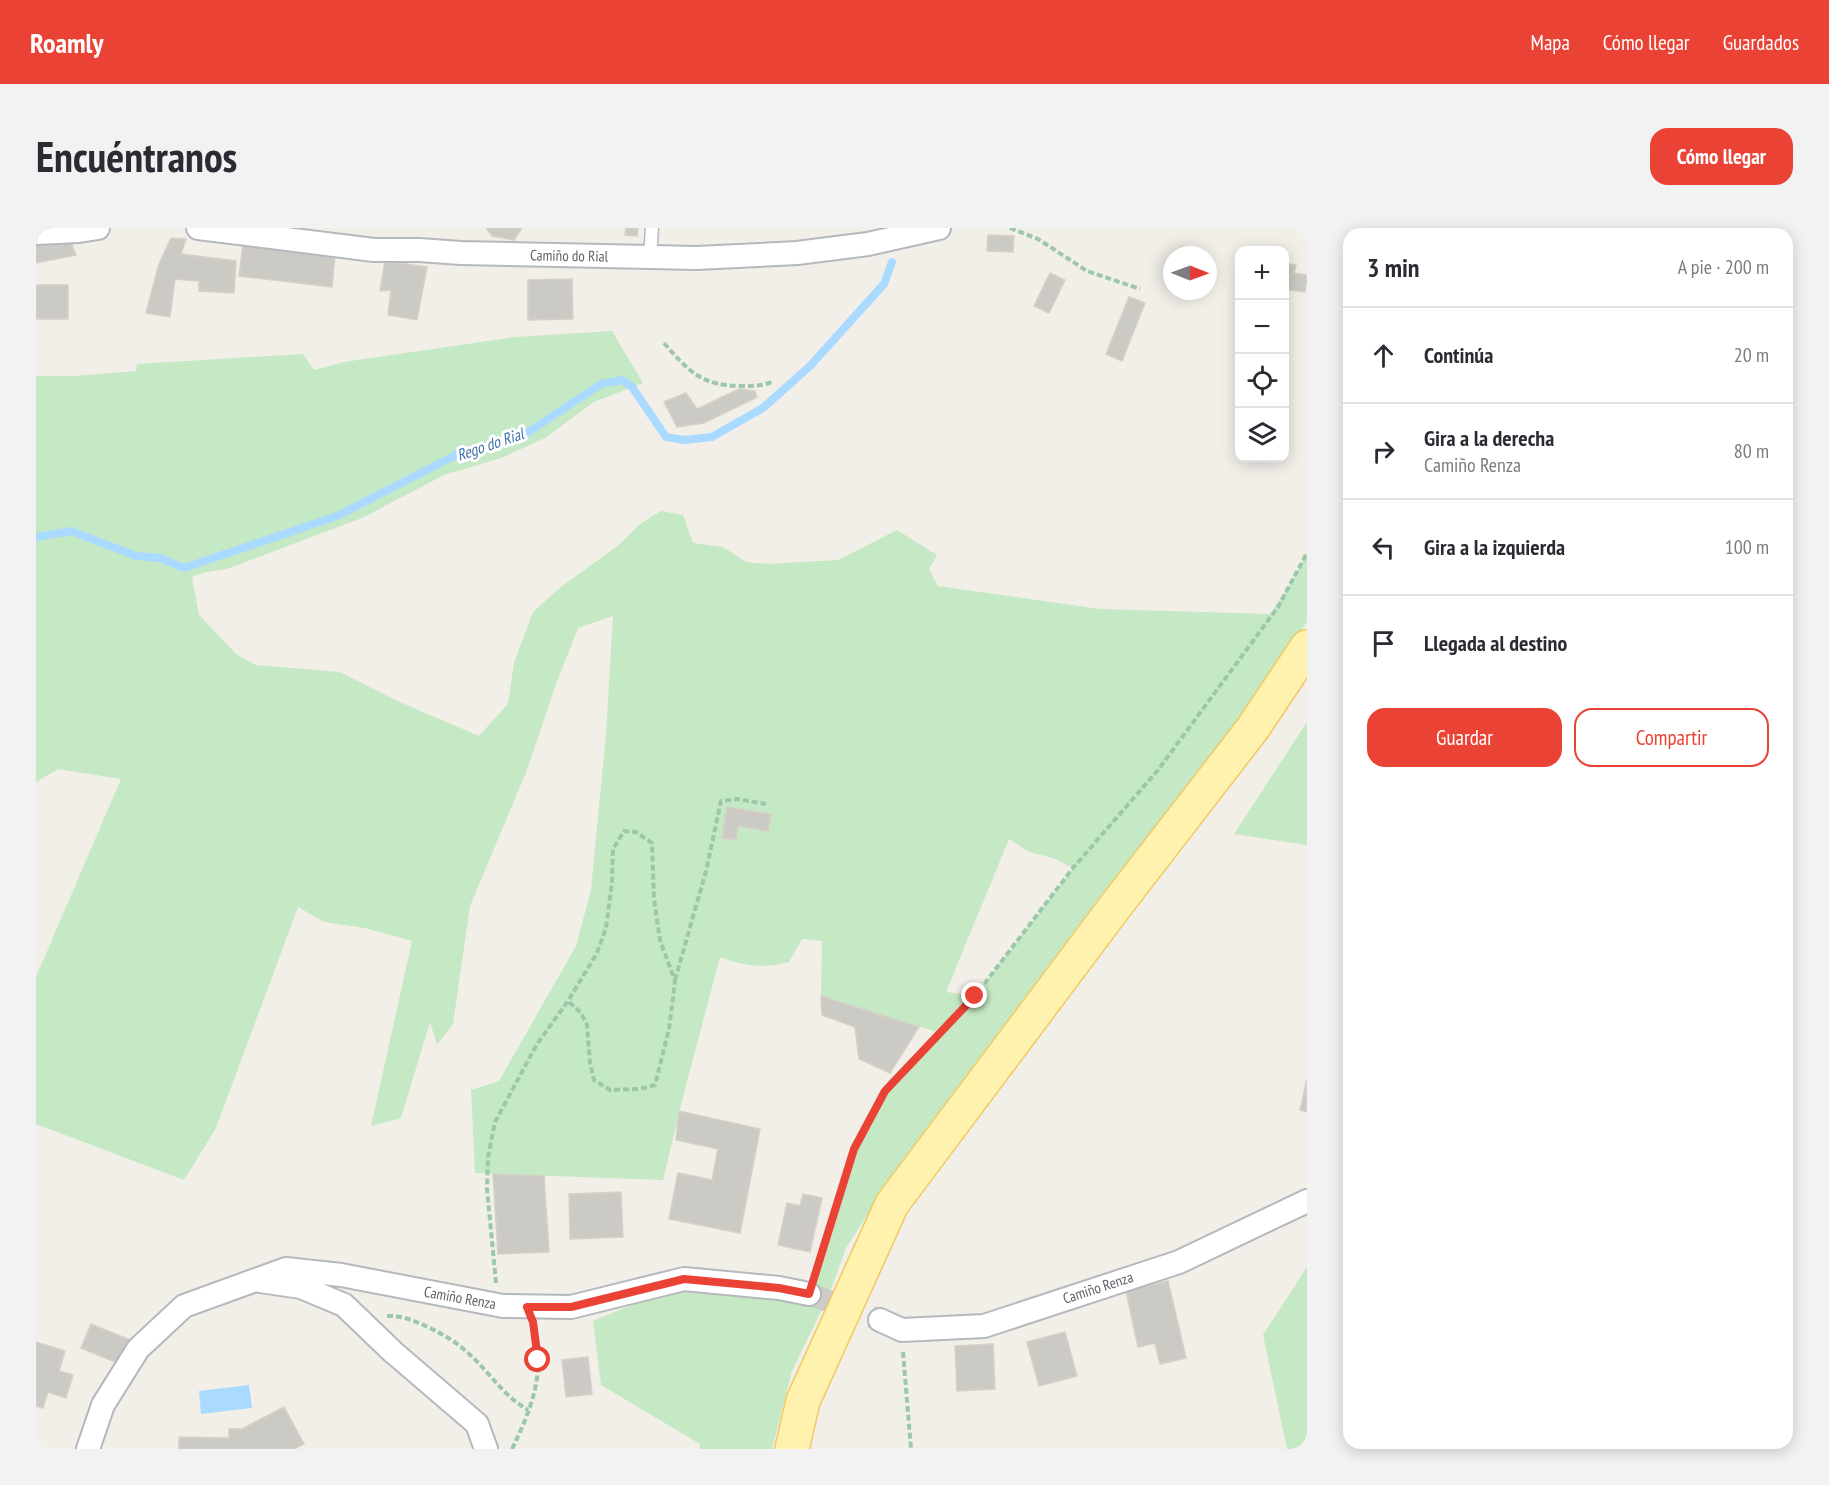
<!DOCTYPE html>
<html lang="es">
<head>
<meta charset="utf-8">
<style>
	:root { --surface:#fff; --page:#f2f2f3; --text:#2b2b33; --muted:#7c7c81; --line:#e1e1e2; --accent:#ea4335 }
	body { margin:0; font-family:"PT Sans Narrow",sans-serif; background:var(--page); color:var(--text) }
	.controls { position:absolute; right:18px; top:18px; display:grid; overflow:hidden; border-radius:12px; box-shadow:0 3px 15px #0003 }
	.controls button { width:54px; height:54px; display:grid; place-items:center; padding:0; border:0; border-bottom:2px solid var(--line); background:var(--surface); color:var(--text); font:30px sans-serif }
	.compass { position:absolute; left:1127px; top:18px; width:54px; height:54px; border-radius:50%; background:var(--surface); box-shadow:0 3px 15px #0003; rotate:91deg }
	.stop { position:absolute; width:18px; height:18px; margin:-14px; border:4px solid #ea4335; border-radius:50%; background:#fff }
	.stop.end { background:#ea4335; border-color:#fff; box-shadow:0 2px 6px #0008 }
	.list { margin:0; padding:0; list-style:none }
	h2 { display:flex; justify-content:space-between; align-items:center; height:78px; margin:0; padding:0 24px; font-size:26px }
	h2 small { font-size:20px; font-weight:400; color:var(--muted) }
	.list li { display:grid; grid-template-columns:39px 1fr auto; gap:18px; align-items:center; box-sizing:border-box; height:96px; padding:0 24px; border-top:2px solid var(--line) }
	.list b { display:block; font-size:22px; white-space:nowrap }
	.list p { margin:0; font-size:20px; white-space:nowrap; color:var(--muted) }
	.list em { font-size:20px; font-style:normal; color:var(--muted) }
	.actions { display:flex; gap:12px; padding:18px 24px }
	.actions a { flex:1; padding:14px 0; border:2px solid var(--accent); border-radius:18px; text-align:center; font-size:21px; color:var(--accent) }
	.actions .main { background:var(--accent); color:#fff }
	.icon { flex:none; width:33px; height:33px; fill:none; stroke:currentColor; stroke-width:2; stroke-linecap:round; stroke-linejoin:round }
	.map { position:relative; flex:none; width:1271px; height:1221px; overflow:hidden; border-radius:18px }
	header { display:flex; align-items:center; gap:36px; box-sizing:border-box; height:84px; padding:0 30px; background:var(--accent); color:#fff }
	header strong { font-size:28px }
	nav { display:flex; gap:33px; margin-inline-start:auto; font-size:21px }
	.intro { display:flex; align-items:center; justify-content:space-between; box-sizing:border-box; height:144px; padding:0 36px }
	h1 { margin:0; font-size:42px }
	.button { padding:15px 27px; border-radius:18px; background:var(--accent); color:#fff; font-size:21px; font-weight:700 }
	main { display:flex; gap:36px; padding:0 36px }
	aside { flex:1; background:var(--surface); border-radius:18px; box-shadow:0 3px 15px #0003 }
	.map>svg:first-child { display:block }
	.green { fill:#c5e8c5; fill-rule:evenodd }
	.water { fill:#aadaff }
	.lines { fill:none; stroke-linecap:round; stroke-linejoin:round }
	.stream { stroke:#aadaff; stroke-width:8 }
	.building { fill:#cccac5; stroke:#d6d1c6; stroke-width:1.5 }
	.minor-tunnel { stroke:#ccccc8; stroke-width:22; stroke-dasharray:22 11; stroke-linecap:butt }
	.service-casing { stroke:#b5b8bc; stroke-width:15 }
	.minor-casing { stroke:#b5b8bc; stroke-width:26 }
	.primary-casing { stroke:#f2c960; stroke-width:36 }
	.path { stroke:#9cc7a9; stroke-width:4; stroke-dasharray:6 3; stroke-linecap:butt }
	.service { stroke:#fff; stroke-width:12 }
	.minor { stroke:#fff; stroke-width:22 }
	.primary { stroke:#fff2af; stroke-width:33 }
	.route { stroke:#ea4335; stroke-width:8 }
	.labels { text-anchor:middle; stroke-width:6; stroke-linejoin:round; paint-order:stroke }
	.street-label { font-size:15px; fill:#5f6368; stroke:#fff }
	.water-label { font-size:16px; font-style:italic; fill:#4174aa; stroke:#fff }
</style>
</head>
<body>
<header>
<strong>Roamly</strong>
<nav><a>Mapa</a><a>Cómo llegar</a><a>Guardados</a></nav>
</header>
<div class="intro"><h1>Encuéntranos</h1><a class="button">Cómo llegar</a></div>
<main>
<div class="map">
<svg width="1271" height="1221" viewBox="0 0 1271 1221">
	<rect width="100%" height="100%" fill="#f1efe8"/>
	<!-- green -->
	<path class="green" d="M 576,103 L 607,155 L 558,174 L 509,210 L 465,230 L 408,247 L 326,290 L 191,341 L 170,344 L 156,349 L 163,387 L 200,426 L 220,437 L 304,444 L 359,472 L 443,508 L 472,476 L 478,435 L 497,384 L 525,359 L 584,316 L 604,296 L 625,283 L 647,287 L 657,315 L 687,319 L 710,334 L 732,336 L 802,332 L 861,302 L 901,327 L 893,341 L 902,358 L 1064,381 L 1234,386 L 1252,360 L 1271,325 L 1271,394 L 1222,466 L 945,828 L 863,938 L 810,1020 L 793,1067 L 756,1143 L 736,1221 L 664,1221 L 664,1216 L 565,1157 L 557,1093 L 643,1058 L 774,1064 L 818,921 L 849,863 L 904,805 L 785,768 L 786,713 L 766,711 L 753,734 C 728,740 708,739 684,729 L 647,869 L 627,952 L 439,945 L 435,862 L 463,853 L 540,718 L 555,662 L 570,506 L 577,388 L 542,400 L 519,459 L 491,542 L 434,678 L 417,796 L 401,817 L 394,794 L 365,890 L 335,898 L 376,713 L 329,700 L 288,694 L 262,679 L 180,900 L 148,952 L 0,896 L 0,749 L 85,551 L 22,541 L 0,554 L 0,148 L 38,148 L 100,143 L 101,136 L 267,126 L 278,142 L 308,134 L 479,109 ZM 973,611 L 993,624 L 1017,630 L 1037,640 L 939,768 L 910,764 Z
		M 1271,494 L 1271,617 L 1198,606 Z
		M 1271,1039 L 1271,1221 L 1251,1221 L 1227,1107 Z"/>
	<!-- water -->
	<path class="water" d="M 213,1157 L 216,1180 L 165,1186 L 163,1163 Z"/>
	<g class="lines">
		<!-- stream -->
		<path class="stream" d="M 0,309 L 35,303 L 100,328 L 124,330 L 148,340 L 301,288 L 422,226 L 488,207 L 565,156 L 586,152 L 596,159 L 630,209 L 648,212 L 676,209 L 727,180 L 774,138 L 848,56 L 856,34"/>
	</g>
	<!-- building -->
	<path class="building" d="M 450,0 L 486,0 L 478,12 L 456,8 Z
		M 590,0 L 602,0 L 601,8 L 589,7 Z
		M 952,7 L 978,8 L 977,24 L 951,23 Z
		M 32,8 L 40,27 L 0,35 L 0,10 Z
		M 135,10 L 150,11 L 145,26 L 200,33 L 198,65 L 163,63 L 163,53 L 139,51 L 134,89 L 110,85 L 123,36 Z
		M 207,17 L 299,27 L 296,59 L 203,48 Z
		M 349,33 L 391,39 L 381,92 L 352,87 L 355,62 L 344,63 Z
		M 1248,35 L 1260,37 L 1258,45 L 1271,47 L 1269,64 L 1248,61 Z
		M 1014,45 L 1029,52 L 1013,85 L 998,78 Z
		M 536,51 L 537,91 L 492,92 L 492,52 Z
		M 0,57 L 32,57 L 32,91 L 0,91 Z
		M 1093,69 L 1109,75 L 1086,133 L 1070,126 Z
		M 703,161 L 719,163 L 721,169 L 668,195 L 641,199 L 628,174 L 650,165 L 661,181 Z
		M 691,579 L 735,586 L 732,603 L 702,598 L 700,612 L 686,610 Z
		M 785,768 L 883,799 L 854,845 L 823,831 L 819,799 L 786,787 Z
		M 1271,851 L 1271,884 L 1264,882 Z
		M 643,883 L 724,901 L 704,1005 L 633,991 L 642,945 L 676,952 L 682,921 L 640,912 Z
		M 457,946 L 508,948 L 513,1024 L 462,1026 Z
		M 585,964 L 587,1009 L 534,1011 L 533,966 Z
		M 767,966 L 786,970 L 774,1024 L 742,1017 L 751,975 L 764,978 Z
		M 1132,1053 L 1150,1130 L 1124,1136 L 1119,1115 L 1102,1119 L 1090,1063 Z
		M 55,1096 L 94,1112 L 84,1136 L 45,1120 Z
		M 1029,1104 L 1041,1148 L 1003,1158 L 991,1114 Z
		M 0,1114 L 29,1123 L 23,1143 L 37,1147 L 30,1170 L 12,1164 L 7,1180 L 0,1178 Z
		M 957,1116 L 959,1161 L 921,1163 L 919,1118 Z
		M 552,1129 L 556,1166 L 530,1169 L 526,1132 Z
		M 248,1179 L 268,1216 L 258,1221 L 143,1221 L 143,1209 L 193,1210 L 193,1201 L 206,1201 Z"/>
	<g class="lines">
		<!-- minor-tunnel -->
		<path class="minor-tunnel" d="M 773,1066 L 844,1092"/>
		<defs>
			<path id="service" d="M 614,29 L 616,0"/>
			<path id="minor" d="M 162,0 L 338,22 L 383,22 L 425,25 L 661,30 L 761,25 L 832,16 L 903,0
				M 0,5 L 43,3 L 62,0
				M 224,1053 L 265,1059 L 308,1077 L 357,1124 L 441,1196 L 450,1221
				M 844,1092 L 866,1102 L 948,1098 L 1143,1034 L 1271,973
				M 52,1221 L 67,1177 L 102,1121 L 148,1078 L 250,1041 L 305,1047 L 467,1078 L 535,1079 L 648,1051 L 743,1060 L 773,1066"/>
			<path id="primary" d="M 756,1221 L 767,1173 L 856,976 L 1078,680 L 1217,500 L 1271,419"/>
		</defs>
		<!-- service casing -->
		<use href="#service" class="service-casing"/>
		<!-- minor casing -->
		<use href="#minor" class="minor-casing"/>
		<!-- primary casing -->
		<use href="#primary" class="primary-casing"/>
		<!-- path -->
		<path class="path" d="M 974,0 L 1002,11 L 1051,43 L 1104,61
			M 628,115 C 653,144 666,158 706,158 C 718,158 727,158 738,153
			M 639,752 L 670,643 L 685,573 L 702,571 L 730,576
			M 779,1045 L 818,921 L 849,863 L 939,768 L 1037,640 L 1122,542 L 1242,379 L 1271,325
			M 460,1055 L 451,961 L 452,929 L 459,894 L 501,816 L 532,773 L 561,725 L 570,700 L 576,654 L 577,621 L 588,603 L 600,604 L 616,615 L 618,671 L 624,712 L 639,753 L 633,801 L 619,857 L 603,861 L 574,862 L 558,852 L 554,835 L 551,797 L 545,785 L 532,773
			M 351,1088 C 365,1087 379,1093 392,1099 C 406,1106 419,1113 431,1124 C 454,1144 465,1166 492,1182
			M 867,1124 L 875,1221
			M 476,1221 C 489,1194 503,1163 502,1132 C 502,1121 499,1110 497,1099"/>
		<!-- service -->
		<use href="#service" class="service"/>
		<!-- minor -->
		<use href="#minor" class="minor"/>
		<!-- primary -->
		<use href="#primary" class="primary"/>
	</g>
	<g class="lines">
		<!-- route -->
		<path class="route" d="M 502,1132 L 497,1094 L 491,1079 L 535,1079 L 648,1051 L 743,1060 L 773,1066 L 818,921 L 849,863 L 939,768"/>
	</g>
	<g class="labels">
		<!-- street labels -->
		<g class="street-label">
			<text transform="translate(533 28) rotate(1)" y="5">Camiño do Rial</text>
			<text transform="translate(1062 1060) rotate(-18)" y="5">Camiño Renza</text>
			<text transform="translate(424 1070) rotate(10)" y="5">Camiño Renza</text>
		</g>
		<!-- water labels -->
		<g class="water-label">
			<text transform="translate(454 216) rotate(-19)" y="6">Rego do Rial</text>
		</g>
	</g>
</svg>
<div class="controls">
<button>+</button>
<button>−</button>
<button><svg class="icon" aria-label="locate" viewBox="0 0 24 24"><circle cx="12" cy="12" r="6"/><path d="M12 2v4M12 18v4M2 12h4M18 12h4"/></svg></button>
<button><svg class="icon" aria-label="layers" viewBox="0 0 24 24"><path d="M12 4l9 5-9 5-9-5zM3 14l9 5 9-5"/></svg></button>
</div>
<svg class="compass" viewBox="-18 -18 36 36"><path d="M0-13l5 13h-10z" fill="#e53935"/><path d="M0 13l5-13h-10z" fill="#7c7c81"/></svg>
<div class="stop" style="left:502px;top:1132px"></div>
<div class="stop end" style="left:939px;top:768px"></div>
</div>
<aside>
<h2>3 min<small>A pie · 200 m</small></h2>
<ul class="list">
<li><svg class="icon" aria-label="ahead" viewBox="0 0 24 24"><path d="M12 20V5M6 11l6-6 6 6"/></svg><div><b>Continúa</b></div><em>20 m</em></li>
<li><svg class="icon" aria-label="right" viewBox="0 0 24 24"><path d="M7 20v-9h11M14 6l5 5-5 5"/></svg><div><b>Gira a la derecha</b><p>Camiño Renza</p></div><em>80 m</em></li>
<li><svg class="icon" aria-label="left" viewBox="0 0 24 24"><path d="M17 20v-9H6M10 6l-5 5 5 5"/></svg><div><b>Gira a la izquierda</b></div><em>100 m</em></li>
<li><svg class="icon" aria-label="arrive" viewBox="0 0 24 24"><path d="M6 21V4h12l-3 4 3 4H6"/></svg><div><b>Llegada al destino</b></div></li>
</ul>
<div class="actions"><a class="main">Guardar</a><a>Compartir</a></div>
</aside>
</main>
</body>
</html>
